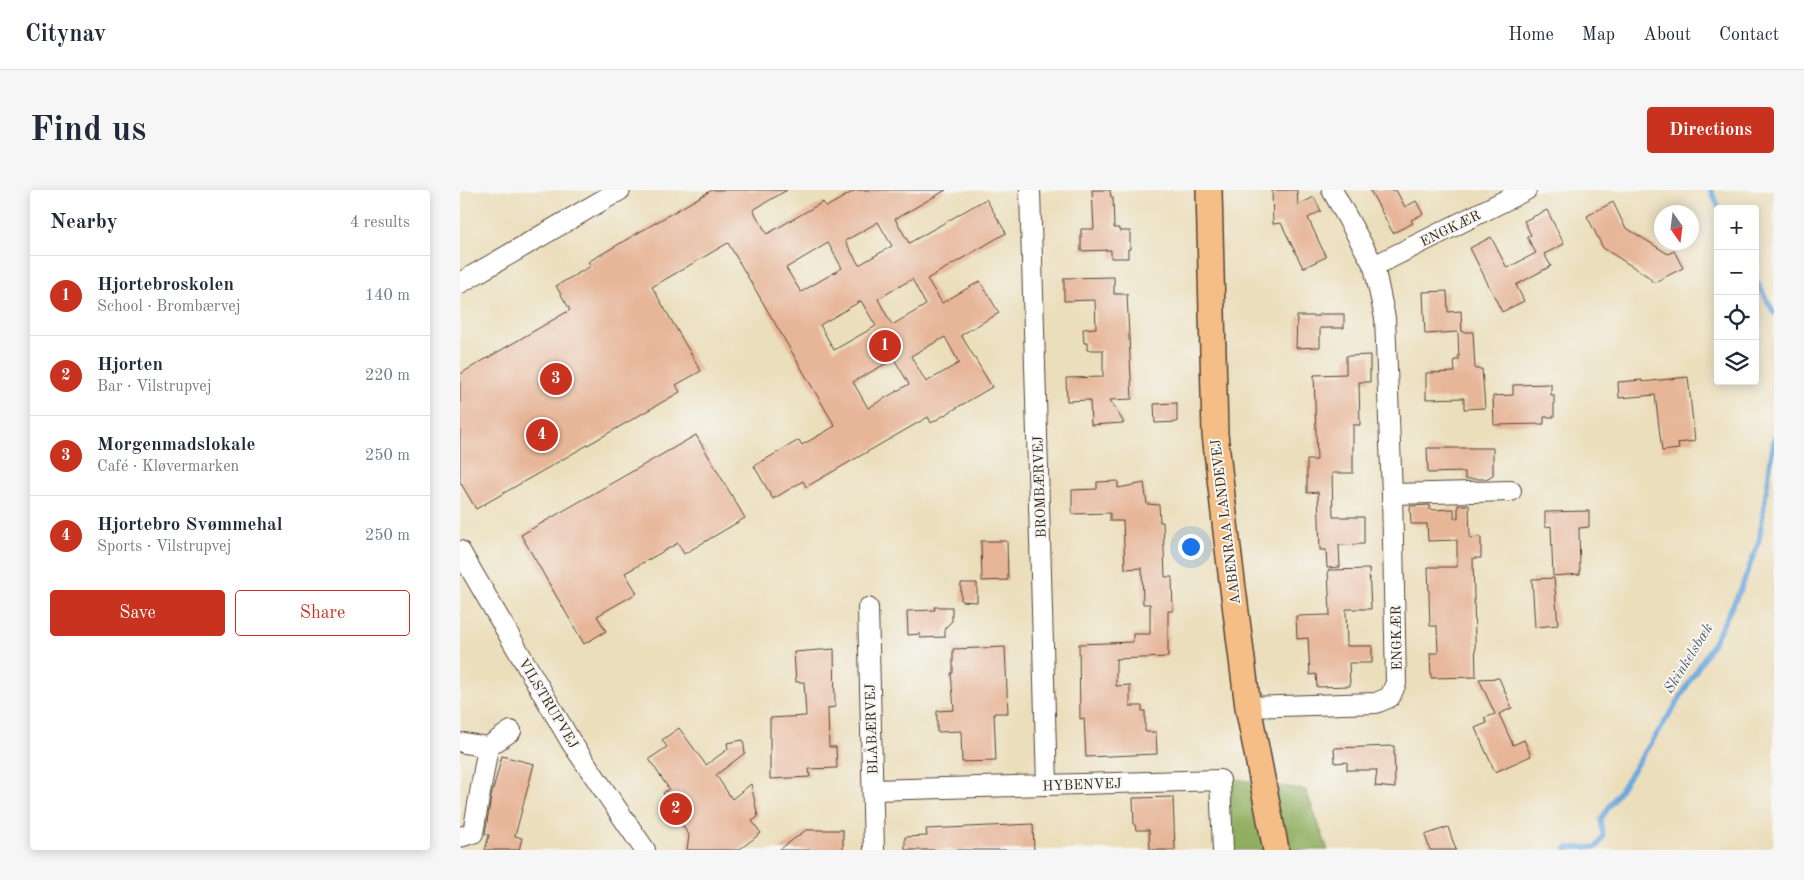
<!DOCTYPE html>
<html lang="en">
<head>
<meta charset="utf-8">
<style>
	:root { --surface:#fff; --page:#f6f6f7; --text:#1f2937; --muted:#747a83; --line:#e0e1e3; --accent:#c8321e }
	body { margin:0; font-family:"Old Standard TT",serif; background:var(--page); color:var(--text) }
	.controls { position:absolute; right:15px; top:15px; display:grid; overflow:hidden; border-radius:5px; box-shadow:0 2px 12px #0003 }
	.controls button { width:45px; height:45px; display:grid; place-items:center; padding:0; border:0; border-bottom:1px solid var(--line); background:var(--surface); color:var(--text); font:25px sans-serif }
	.compass { position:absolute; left:1194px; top:15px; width:45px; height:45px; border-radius:50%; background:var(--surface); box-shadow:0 2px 12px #0003; rotate:166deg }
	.you { position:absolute; left:730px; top:356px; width:18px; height:18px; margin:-12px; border:4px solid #fff; border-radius:50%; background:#1a73e8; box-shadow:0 0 0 8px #1a73e833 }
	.badge { display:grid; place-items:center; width:32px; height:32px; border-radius:50%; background:var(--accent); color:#fff; font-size:16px; font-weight:700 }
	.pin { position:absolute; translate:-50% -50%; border:2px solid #fff; box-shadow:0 1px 5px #0006 }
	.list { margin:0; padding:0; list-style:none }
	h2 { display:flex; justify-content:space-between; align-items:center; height:65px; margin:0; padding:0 20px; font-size:21px }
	h2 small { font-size:16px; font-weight:400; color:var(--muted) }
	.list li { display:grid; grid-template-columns:32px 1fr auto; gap:15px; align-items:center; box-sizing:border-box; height:80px; padding:0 20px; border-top:1px solid var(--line) }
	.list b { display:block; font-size:19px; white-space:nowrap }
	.list p { margin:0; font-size:16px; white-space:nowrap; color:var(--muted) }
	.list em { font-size:16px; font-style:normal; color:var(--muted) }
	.actions { display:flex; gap:10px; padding:15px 20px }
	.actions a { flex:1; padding:11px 0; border:1px solid var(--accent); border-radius:5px; text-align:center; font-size:18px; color:var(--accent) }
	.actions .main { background:var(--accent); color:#fff }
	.icon { flex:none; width:28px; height:28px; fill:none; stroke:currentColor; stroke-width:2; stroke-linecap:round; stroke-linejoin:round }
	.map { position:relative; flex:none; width:1314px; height:660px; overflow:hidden; border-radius:5px }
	header { display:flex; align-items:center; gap:30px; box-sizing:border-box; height:70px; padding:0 25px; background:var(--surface); border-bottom:1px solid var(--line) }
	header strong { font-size:24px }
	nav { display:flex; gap:28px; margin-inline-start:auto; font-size:18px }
	.intro { display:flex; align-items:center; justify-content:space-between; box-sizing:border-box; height:120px; padding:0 30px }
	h1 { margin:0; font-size:35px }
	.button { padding:12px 22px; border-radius:5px; background:var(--accent); color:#fff; font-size:18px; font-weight:700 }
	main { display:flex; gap:30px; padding:0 30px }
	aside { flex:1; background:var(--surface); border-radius:5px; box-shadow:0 2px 12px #0003 }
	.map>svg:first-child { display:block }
	.forest { fill:#90ae61; stroke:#666c40 }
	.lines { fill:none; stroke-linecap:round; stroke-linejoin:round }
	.stream { stroke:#6da9de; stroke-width:5 }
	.building { fill:#e7b598; fill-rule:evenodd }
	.minor-casing { stroke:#554536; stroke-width:22 }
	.major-casing { stroke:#554536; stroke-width:28 }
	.minor { stroke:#fff; stroke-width:20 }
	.major { stroke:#f6be87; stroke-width:25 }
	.labels { text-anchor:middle; stroke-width:4; stroke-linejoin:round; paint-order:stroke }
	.street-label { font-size:14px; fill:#3b2a1e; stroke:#f6f6f2 }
	.water-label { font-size:15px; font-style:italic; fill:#4c5661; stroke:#f6f6f2 }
</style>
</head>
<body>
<header>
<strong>Citynav</strong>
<nav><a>Home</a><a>Map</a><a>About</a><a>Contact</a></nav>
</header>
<div class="intro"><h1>Find us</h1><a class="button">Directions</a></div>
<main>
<aside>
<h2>Nearby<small>4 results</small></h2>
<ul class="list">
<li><span class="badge">1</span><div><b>Hjortebroskolen</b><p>School · Brombærvej</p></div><em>140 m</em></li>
<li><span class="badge">2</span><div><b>Hjorten</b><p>Bar · Vilstrupvej</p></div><em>220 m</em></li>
<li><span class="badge">3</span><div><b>Morgenmadslokale</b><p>Café · Kløvermarken</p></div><em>250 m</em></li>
<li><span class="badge">4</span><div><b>Hjortebro Svømmehal</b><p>Sports · Vilstrupvej</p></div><em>250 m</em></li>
</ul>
<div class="actions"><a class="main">Save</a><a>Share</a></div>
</aside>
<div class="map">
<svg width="1314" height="660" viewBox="0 0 1314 660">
	<rect width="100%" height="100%" fill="#f6f6f2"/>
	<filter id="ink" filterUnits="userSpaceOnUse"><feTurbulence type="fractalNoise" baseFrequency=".02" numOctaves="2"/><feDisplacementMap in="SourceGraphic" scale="10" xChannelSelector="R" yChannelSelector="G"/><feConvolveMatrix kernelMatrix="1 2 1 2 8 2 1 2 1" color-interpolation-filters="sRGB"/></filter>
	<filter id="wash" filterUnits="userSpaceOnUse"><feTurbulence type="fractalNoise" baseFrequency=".0096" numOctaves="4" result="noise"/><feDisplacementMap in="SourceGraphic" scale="20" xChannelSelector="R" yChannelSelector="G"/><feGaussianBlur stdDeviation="1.12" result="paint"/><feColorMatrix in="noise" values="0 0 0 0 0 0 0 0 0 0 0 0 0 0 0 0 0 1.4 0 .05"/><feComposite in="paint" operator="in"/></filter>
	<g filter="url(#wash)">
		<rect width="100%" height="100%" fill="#ebdebb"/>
		<!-- forest -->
		<path class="forest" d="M 769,588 L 846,600 L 868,660 L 772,660 Z"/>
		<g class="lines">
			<!-- stream -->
			<path class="stream" d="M 1251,0 L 1259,19
				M 1295,88 L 1314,123
				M 1107,660 L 1107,658 L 1137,657 L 1143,647 L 1141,629 L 1215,516 L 1256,448 L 1281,399 L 1299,351 L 1314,248"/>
		</g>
		<g id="blocks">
			<!-- building -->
			<path class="building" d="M 252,0 L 327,0 L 293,20 L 307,44 L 363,12 L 366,17 L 396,0 L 486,0 L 435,29 L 449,53 L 526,9 L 546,43 L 467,89 L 482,113 L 520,91 L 539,123 L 501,145 L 532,197 L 471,233 L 468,227 L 346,297 L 343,291 L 313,309 L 294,276 L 339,250 L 342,255 L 375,236 L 268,53 L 192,97 L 241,181 L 216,195 L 220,202 L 16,319 L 0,292 L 0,184 L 110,120 L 96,96 L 131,76 L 128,72 ZM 418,32 L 432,56 L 399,75 L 385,51 ZM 368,53 L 382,78 L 341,102 L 326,78 ZM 452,89 L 466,115 L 432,135 L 418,109 ZM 401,111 L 416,136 L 374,160 L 360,135 ZM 485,147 L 499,173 L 466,192 L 451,166 ZM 434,169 L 449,194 L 408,218 L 393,192 Z
				M 632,0 L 650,0 L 651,7 L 653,7 L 654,38 L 659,38 L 659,41 L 670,41 L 670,59 L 668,59 L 668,68 L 651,68 L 651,60 L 621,61 L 621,39 L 634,39 Z
				M 812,0 L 837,0 L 838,15 L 854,7 L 861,21 L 848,28 L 866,67 L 843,78 L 821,33 L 813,34 Z
				M 910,0 L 936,0 L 945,17 L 956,11 L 963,24 L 951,30 L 953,33 L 933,43 Z
				M 1153,12 L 1165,37 L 1208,64 L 1214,61 L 1223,78 L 1193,93 L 1189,87 L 1143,58 L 1127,26 Z
				M 1087,20 L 1104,54 L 1084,64 L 1091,76 L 1056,95 L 1064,111 L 1042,122 L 1010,58 L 1031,47 L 1047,78 L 1076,63 L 1067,47 L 1071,45 L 1064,31 Z
				M 654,87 L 654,104 L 667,104 L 672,209 L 650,210 L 664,233 L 631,235 L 630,210 L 607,211 L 606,188 L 643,187 L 643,160 L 627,160 L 627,153 L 624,153 L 623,139 L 636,138 L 635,110 L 604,111 L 604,88 Z
				M 987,101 L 988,122 L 1001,121 L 1002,142 L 1013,142 L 1015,179 L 1022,179 L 1025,218 L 1004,219 L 1004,208 L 966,209 L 966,183 L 995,182 L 994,170 L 999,170 L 998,142 L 965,144 L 963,102 Z
				M 859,124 L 884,124 L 884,138 L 860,138 L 860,157 L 836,158 L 837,126 L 859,126 Z
				M 910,165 L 910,192 L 899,192 L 900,235 L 893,235 L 893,283 L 872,283 L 873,327 L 904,327 L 904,354 L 879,355 L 880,377 L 867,378 L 866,360 L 860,360 L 858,302 L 847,303 L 847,270 L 857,270 L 854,185 L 886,184 L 886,166 Z
				M 1228,187 L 1235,251 L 1218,253 L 1219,259 L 1202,261 L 1195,205 L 1159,208 L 1158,192 L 1182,190 L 1182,192 Z
				M 1091,194 L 1091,205 L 1094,205 L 1094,227 L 1084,227 L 1084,234 L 1034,235 L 1033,206 L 1053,205 L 1053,195 Z
				M 717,213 L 717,232 L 695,233 L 694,214 Z
				M 236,245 L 285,328 L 224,364 L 218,353 L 165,383 L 177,403 L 137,426 L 146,441 L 124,454 L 61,345 Z
				M 967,258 L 1033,258 L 1033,285 L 1026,289 L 1005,289 L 1005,282 L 968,283 Z
				M 658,291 L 658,298 L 684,293 L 687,314 L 699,315 L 700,332 L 703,332 L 705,387 L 712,387 L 713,421 L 708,421 L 708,467 L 656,469 L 656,496 L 670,495 L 670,516 L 682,516 L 682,521 L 685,521 L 685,541 L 686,542 L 696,542 L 697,564 L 626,567 L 624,528 L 620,529 L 619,454 L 673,452 L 673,444 L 690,444 L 690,414 L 683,414 L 682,378 L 665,379 L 663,331 L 650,331 L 650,323 L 612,324 L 612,300 L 637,299 L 637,292 Z
				M 970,315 L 970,320 L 994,319 L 994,328 L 998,328 L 998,315 L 1009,315 L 1010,348 L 1021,347 L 1021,368 L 1013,368 L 1016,487 L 971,488 L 970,463 L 978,463 L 977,436 L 970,436 L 968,377 L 997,377 L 997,350 L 968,351 L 967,334 L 951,334 L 950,316 Z
				M 1129,321 L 1129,337 L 1119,338 L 1120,384 L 1093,386 L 1091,336 L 1085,337 L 1085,322 Z
				M 521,351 L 547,351 L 548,390 L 522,391 Z
				M 909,379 L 911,419 L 886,419 L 887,456 L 912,456 L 912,473 L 889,473 L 890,496 L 857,497 L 856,484 L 850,485 L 848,448 L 837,449 L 836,426 L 870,425 L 868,380 Z
				M 1094,388 L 1098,435 L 1075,437 L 1072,389 Z
				M 501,393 L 517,393 L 517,412 L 501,411 Z
				M 474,417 L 492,417 L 492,431 L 485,438 L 485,447 L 460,448 L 460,444 L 448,445 L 447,421 L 475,420 Z
				M 545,457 L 548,523 L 534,523 L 536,571 L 502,572 L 501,541 L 477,542 L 477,521 L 494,520 L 491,483 L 493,483 L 493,459 Z
				M 374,459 L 375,517 L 368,518 L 369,557 L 376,557 L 377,578 L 349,579 L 350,587 L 310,589 L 310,528 L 346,526 L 344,492 L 336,492 L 334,462 Z
				M 1039,488 L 1052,518 L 1039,524 L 1053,555 L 1064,550 L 1071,566 L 1035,582 L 1015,538 L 1027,533 L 1024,528 L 1035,524 L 1019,489 Z
				M 219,538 L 246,575 L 268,559 L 267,553 L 283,550 L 285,563 L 256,585 L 272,609 L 291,594 L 298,627 L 292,631 L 301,643 L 279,660 L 227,660 L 229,645 L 217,627 L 212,630 L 202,617 L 209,612 L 203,603 L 209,599 L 189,569 L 207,557 L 202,550 Z
				M 934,556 L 935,598 L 915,596 L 917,580 L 887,580 L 887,572 L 875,573 L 874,558 Z
				M 42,566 L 74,574 L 55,646 L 62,648 L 59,660 L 25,660 L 29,645 L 25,644 L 31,607 Z
				M 713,607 L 715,660 L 690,660 L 689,640 L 676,640 L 675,635 L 674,635 L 673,608 Z
				M 573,634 L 574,660 L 445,660 L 445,647 L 467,646 L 466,639 Z
				M 988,637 L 996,660 L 970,660 L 965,645 Z
				M 346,640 L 383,640 L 383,660 L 319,660 Z"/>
		</g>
	</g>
	<g filter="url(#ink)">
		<use href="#blocks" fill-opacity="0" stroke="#554536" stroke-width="1"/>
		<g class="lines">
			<defs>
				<path id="minor" d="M 570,0 L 587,595
					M 914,76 L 1066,0
					M 0,93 L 160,0
					M 932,304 L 1051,301
					M 0,361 L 111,552 L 185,660
					M 408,418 L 414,660
					M 788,517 L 916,513 L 930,507 L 936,493 L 932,304 L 925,128 L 914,76 L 872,0
					M 4,553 L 28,557
					M 413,600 L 760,590 L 763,660
					M 0,647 L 13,643 L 28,557 L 51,541"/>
				<path id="major" d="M 749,0 L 755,244 L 768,359 L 788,517 L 816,660"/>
			</defs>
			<!-- minor casing -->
			<use href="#minor" class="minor-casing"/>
			<!-- major casing -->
			<use href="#major" class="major-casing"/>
			<!-- minor -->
			<use href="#minor" class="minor"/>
			<!-- major -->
			<use href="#major" class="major"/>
		</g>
	</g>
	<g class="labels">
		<!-- street labels -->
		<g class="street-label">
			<text transform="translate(990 38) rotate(-26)" y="5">ENGKÆR</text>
			<text transform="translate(579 297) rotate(-92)" y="5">BROMBÆRVEJ</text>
			<text transform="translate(765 332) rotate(-97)" y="5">AABENRAA LANDEVEJ</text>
			<text transform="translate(936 448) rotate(-91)" y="5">ENGKÆR</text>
			<text transform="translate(89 513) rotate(59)" y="5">VILSTRUPVEJ</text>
			<text transform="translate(411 539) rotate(-92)" y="5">BLÅBÆRVEJ</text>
			<text transform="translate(622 594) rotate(-2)" y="5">HYBENVEJ</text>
		</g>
		<!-- water labels -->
		<g class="water-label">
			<text transform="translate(1228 468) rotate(-58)" y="5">Skinkelsbæk</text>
		</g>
	</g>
</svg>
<div class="controls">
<button>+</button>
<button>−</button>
<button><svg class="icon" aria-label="locate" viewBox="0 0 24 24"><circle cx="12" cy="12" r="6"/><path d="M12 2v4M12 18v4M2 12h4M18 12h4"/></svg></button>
<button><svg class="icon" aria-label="layers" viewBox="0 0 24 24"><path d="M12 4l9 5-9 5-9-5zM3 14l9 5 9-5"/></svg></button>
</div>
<svg class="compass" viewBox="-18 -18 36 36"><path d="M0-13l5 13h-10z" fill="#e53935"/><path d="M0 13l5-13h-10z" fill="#747a83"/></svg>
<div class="you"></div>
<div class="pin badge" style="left:425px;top:156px">1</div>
<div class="pin badge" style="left:216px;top:619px">2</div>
<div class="pin badge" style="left:96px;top:189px">3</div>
<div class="pin badge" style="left:82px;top:245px">4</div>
</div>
</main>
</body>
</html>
